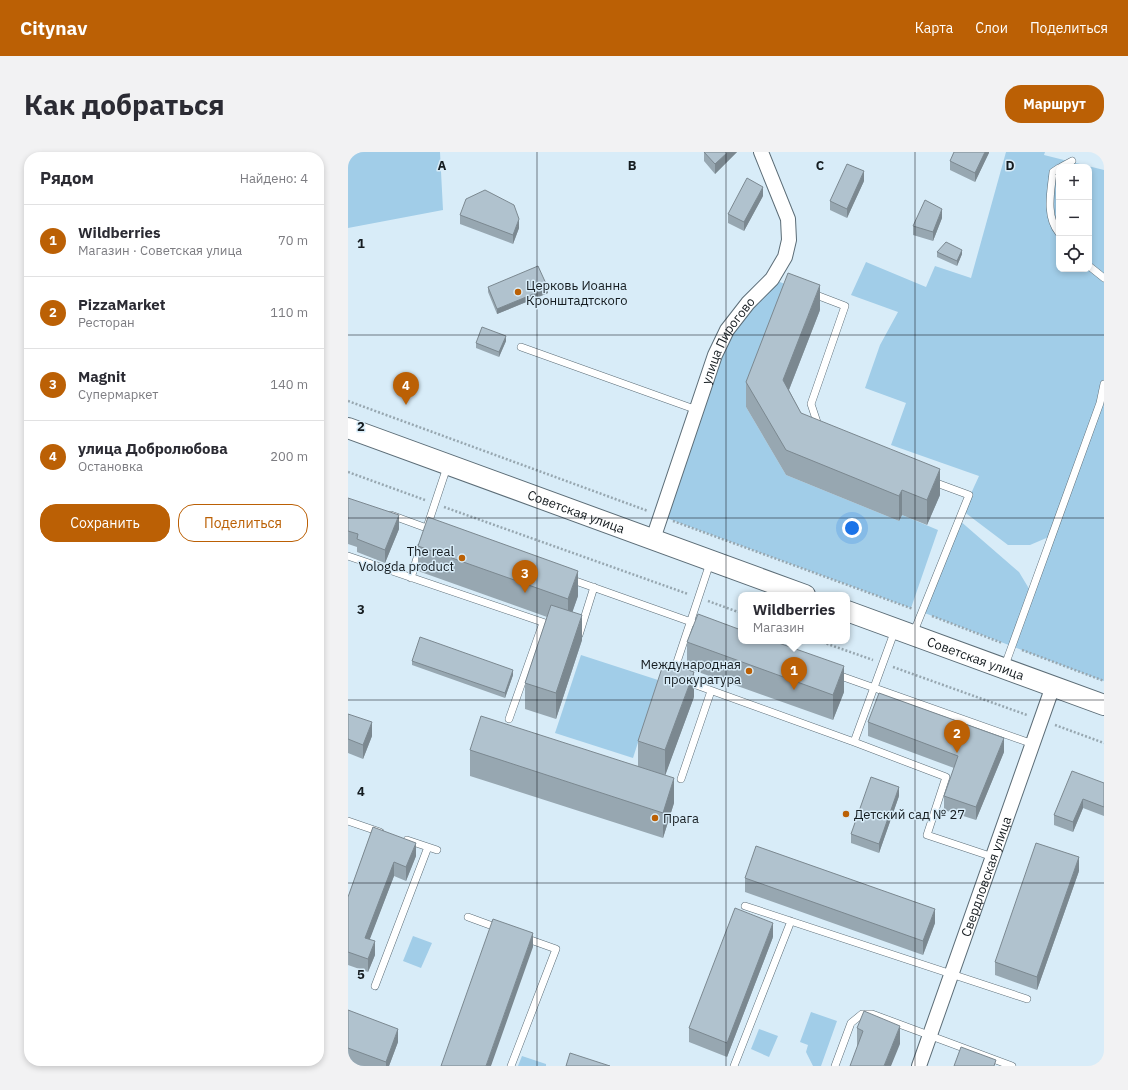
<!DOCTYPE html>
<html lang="ru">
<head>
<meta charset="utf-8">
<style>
	:root { --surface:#fff; --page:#f2f2f3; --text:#2b2b33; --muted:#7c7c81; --line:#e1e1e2; --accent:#bb6005 }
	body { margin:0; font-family:"IBM Plex Sans",sans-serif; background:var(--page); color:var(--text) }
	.controls { position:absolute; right:12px; top:12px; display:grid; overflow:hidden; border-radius:8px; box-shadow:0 2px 6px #0003 }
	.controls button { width:36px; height:36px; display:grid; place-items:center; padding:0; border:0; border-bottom:1px solid var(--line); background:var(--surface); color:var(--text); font:20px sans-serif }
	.you { position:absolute; left:504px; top:376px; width:14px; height:14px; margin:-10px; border:3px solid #fff; border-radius:50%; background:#1a73e8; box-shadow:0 0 0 6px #1a73e833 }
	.badge { display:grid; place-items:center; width:26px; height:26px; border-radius:50%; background:var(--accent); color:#fff; font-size:13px; font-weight:700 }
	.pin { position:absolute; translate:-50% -33px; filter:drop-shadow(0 1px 2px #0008) }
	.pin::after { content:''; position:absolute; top:21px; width:14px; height:12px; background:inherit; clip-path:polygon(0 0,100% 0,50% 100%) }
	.popup { position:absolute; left:390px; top:440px; width:112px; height:52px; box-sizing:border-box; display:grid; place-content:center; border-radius:8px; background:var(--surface); filter:drop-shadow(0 1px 3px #0005); font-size:13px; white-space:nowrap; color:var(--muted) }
	.popup b { font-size:15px; color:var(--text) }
	.popup::after { content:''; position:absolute; left:50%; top:100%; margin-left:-8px; border:8px solid transparent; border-top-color:var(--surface) }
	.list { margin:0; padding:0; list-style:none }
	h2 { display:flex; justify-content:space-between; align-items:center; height:52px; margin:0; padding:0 16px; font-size:17px }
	h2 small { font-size:13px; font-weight:400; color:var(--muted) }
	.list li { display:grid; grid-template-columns:26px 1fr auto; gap:12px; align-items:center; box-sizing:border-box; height:72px; padding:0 16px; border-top:1px solid var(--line) }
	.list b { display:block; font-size:15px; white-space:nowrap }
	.list p { margin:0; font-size:13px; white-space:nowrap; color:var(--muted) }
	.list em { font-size:13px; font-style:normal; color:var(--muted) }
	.actions { display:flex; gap:8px; padding:12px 16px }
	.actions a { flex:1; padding:9px 0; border:1px solid var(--accent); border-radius:16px; text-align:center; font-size:14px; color:var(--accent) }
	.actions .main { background:var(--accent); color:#fff }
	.icon { flex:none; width:22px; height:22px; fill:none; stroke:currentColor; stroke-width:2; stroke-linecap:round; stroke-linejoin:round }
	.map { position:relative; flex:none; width:756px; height:914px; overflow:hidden; border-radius:16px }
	header { display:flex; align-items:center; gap:24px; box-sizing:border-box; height:56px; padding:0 20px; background:var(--accent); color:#fff }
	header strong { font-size:19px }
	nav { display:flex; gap:22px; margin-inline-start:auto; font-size:14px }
	.intro { display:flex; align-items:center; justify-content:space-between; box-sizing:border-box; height:96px; padding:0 24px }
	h1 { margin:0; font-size:28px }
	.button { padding:10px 18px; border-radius:16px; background:var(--accent); color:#fff; font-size:14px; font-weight:700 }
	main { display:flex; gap:24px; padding:0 24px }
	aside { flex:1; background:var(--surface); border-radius:16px; box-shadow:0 2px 6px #0003 }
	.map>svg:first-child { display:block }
	.green { fill:#a1cde8; fill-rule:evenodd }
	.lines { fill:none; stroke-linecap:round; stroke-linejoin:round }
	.service-casing { stroke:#5c6d77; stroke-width:8 }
	.minor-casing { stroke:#5c6d77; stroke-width:16 }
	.secondary-casing { stroke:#5c6d77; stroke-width:22 }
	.path { stroke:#97a7b0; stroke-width:2.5; stroke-dasharray:2 2; stroke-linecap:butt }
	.service { stroke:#fff; stroke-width:7 }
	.minor { stroke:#fff; stroke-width:14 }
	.secondary { stroke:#fff; stroke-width:20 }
	.wall { fill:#97a7b1 }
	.shaded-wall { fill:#7b8890 }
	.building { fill:#b0c2ce; stroke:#7b8890 }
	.grid { fill:none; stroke:#151c20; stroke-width:1; stroke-opacity:0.55 }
	.poi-dot { fill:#bb6005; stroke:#d8ecf8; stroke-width:1.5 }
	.labels { text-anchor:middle; stroke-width:3; stroke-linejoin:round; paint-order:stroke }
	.poi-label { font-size:13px; fill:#151c20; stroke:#d8ecf8; text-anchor:start }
	.street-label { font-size:13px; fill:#151c20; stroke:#d8ecf8 }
	.grid-label { font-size:13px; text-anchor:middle; font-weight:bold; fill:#151c20; stroke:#d8ecf8; stroke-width:3; stroke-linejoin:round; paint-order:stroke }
</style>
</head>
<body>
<header>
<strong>Citynav</strong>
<nav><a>Карта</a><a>Слои</a><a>Поделиться</a></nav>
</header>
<div class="intro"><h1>Как добраться</h1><a class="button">Маршрут</a></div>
<main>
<aside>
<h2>Рядом<small>Найдено: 4</small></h2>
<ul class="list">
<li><span class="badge">1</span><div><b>Wildberries</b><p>Магазин · Советская улица</p></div><em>70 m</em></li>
<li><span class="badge">2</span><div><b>PizzaMarket</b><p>Ресторан</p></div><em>110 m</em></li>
<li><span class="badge">3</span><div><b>Magnit</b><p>Супермаркет</p></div><em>140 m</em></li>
<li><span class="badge">4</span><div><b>улица Добролюбова</b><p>Остановка</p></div><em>200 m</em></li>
</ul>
<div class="actions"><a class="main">Сохранить</a><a>Поделиться</a></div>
</aside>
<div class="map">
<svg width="756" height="914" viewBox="0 0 756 914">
	<rect width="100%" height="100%" fill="#d8ecf8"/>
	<!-- green -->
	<path class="green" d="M 0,0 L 92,0 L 95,58 L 0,76 Z
		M 658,0 L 697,0 L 696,3 L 756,18 L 756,529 L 574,460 L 611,368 L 671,420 L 683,440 L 703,384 L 682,393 L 660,393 L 615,359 L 631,324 L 543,293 L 558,251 L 517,236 L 532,193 L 550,160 L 503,143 L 518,110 L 578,135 L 587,114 L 623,126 ZM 711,15 L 741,15 L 741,117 L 711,117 Z
		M 424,127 L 445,135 L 398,255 L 438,323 L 551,369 L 554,363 L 590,378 L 563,456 L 313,364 L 367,203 Z
		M 233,503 L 310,528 L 285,606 L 207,581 Z
		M 65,784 L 84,791 L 73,816 L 55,809 Z
		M 463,860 L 489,869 L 473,914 L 465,914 L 458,900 L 460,893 L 452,890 Z
		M 411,877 L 430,884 L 421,905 L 403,897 Z
		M 174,904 L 198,912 L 198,914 L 170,914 Z"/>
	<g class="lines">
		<defs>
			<path id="service" d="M 713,15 L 724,9
				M 711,16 L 705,20 C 703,39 697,64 711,81
				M 741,114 L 756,126
				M 463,141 L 497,154 L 463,252 L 471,276
				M 173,195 L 349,258
				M 43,363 L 84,378
				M 79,375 L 99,315
				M 0,404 L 206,474
				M 63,426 L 72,396
				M 222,427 L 346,471
				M 565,482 L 621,343 L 583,329
				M 231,483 L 246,435
				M 656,516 L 752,251 L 756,232
				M 325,522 L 362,411
				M 487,522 L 685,592
				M 337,529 L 506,590 L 598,625 L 579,683 L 645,705
				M 161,567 L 195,471
				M 506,590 L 547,478
				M 333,627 L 363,539
				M 0,669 L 32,680
				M 59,688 L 89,698
				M 397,754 L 679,847
				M 120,765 L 150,776
				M 27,834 L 80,695
				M 163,914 L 208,797 L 177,786
				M 386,914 L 443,769
				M 487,914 L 503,871 L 514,862 L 524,862 L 664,914"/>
			<g id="minor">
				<path id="s1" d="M 305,387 L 367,203 L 379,178 L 400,151 L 424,127 L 437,105 L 441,88 L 440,67 L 413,0"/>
				<path id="s2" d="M 571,914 L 705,534"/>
			</g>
			<g id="secondary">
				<path id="s3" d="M 0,276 L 457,443"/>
				<path id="s4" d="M 499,459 L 756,553"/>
			</g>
		</defs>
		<!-- service casing -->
		<use href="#service" class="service-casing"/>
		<!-- minor casing -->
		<use href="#minor" class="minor-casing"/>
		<!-- secondary casing -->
		<use href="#secondary" class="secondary-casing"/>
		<!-- path -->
		<path class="path" d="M 0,249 L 300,359
			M 0,320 L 77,348
			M 96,355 L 340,442
			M 325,369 L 565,457
			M 360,449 L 393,461
			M 584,464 L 654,491
			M 471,489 L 525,508
			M 674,498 L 756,529
			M 545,515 L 679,563
			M 707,573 L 756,591"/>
		<!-- service -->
		<use href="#service" class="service"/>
		<!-- minor -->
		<use href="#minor" class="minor"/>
		<!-- secondary -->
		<use href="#secondary" class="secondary"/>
	</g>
	<!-- wall -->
	<path class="wall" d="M 356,0 L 389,0 L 367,22 L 356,9 Z
		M 641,0 L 627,30 L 602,18 L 602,9 Z
		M 516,29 L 499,66 L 482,58 L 482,49 Z
		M 415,44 L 396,79 L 380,71 L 380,62 Z
		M 112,63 L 171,76 L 165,92 L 112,72 Z
		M 594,66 L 585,89 L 565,83 L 565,74 Z
		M 589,100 L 614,102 L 609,114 L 589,105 Z
		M 140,135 L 200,141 L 149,162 L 140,140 Z
		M 472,158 L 441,238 L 453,261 L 592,343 L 579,373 L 554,363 L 551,369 L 438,323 L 398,255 L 398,230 Z
		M 158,189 L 151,205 L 128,196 L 128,191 Z
		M 0,346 L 51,377 L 37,411 L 9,400 L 9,395 L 0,392 Z
		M 70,394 L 230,444 L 224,460 L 234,488 L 208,567 L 177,557 L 177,531 L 199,465 L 70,419 Z
		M 339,490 L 496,540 L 485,568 L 339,516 Z
		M 64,509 L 165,523 L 157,546 L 64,513 Z
		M 346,545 L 317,623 L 326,651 L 315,686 L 122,624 L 122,598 L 290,614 L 290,589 Z
		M 0,562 L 24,584 L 15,607 L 0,601 Z
		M 520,570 L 656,600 L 628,668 L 596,658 L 596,644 L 606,616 L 520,584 Z
		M 756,631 L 756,664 L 735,656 L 725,680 L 706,673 L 706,663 Z
		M 551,644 L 531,701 L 503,691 L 503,682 Z
		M 25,675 L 68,704 L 58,729 L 46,724 L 21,788 L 27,803 L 20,820 L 0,813 L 0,745 Z
		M 731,719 L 689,838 L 647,823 L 647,810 Z
		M 397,726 L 587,771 L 575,803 L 397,740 Z
		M 425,785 L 379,905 L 341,890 L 341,876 Z
		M 0,858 L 50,890 L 41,914 L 11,914 L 0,910 Z
		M 509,876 L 552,892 L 510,894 L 509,894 Z"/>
	<!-- shaded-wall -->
	<path class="shaded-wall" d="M 380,0 L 389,0 L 367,22 L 367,12 Z
		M 637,0 L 641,0 L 641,1 L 627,30 L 627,21 Z
		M 516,19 L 516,29 L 499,66 L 499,57 Z
		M 415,35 L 415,44 L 396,79 L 396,70 Z
		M 594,57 L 594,66 L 585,89 L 585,80 Z
		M 171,67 L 171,76 L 165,92 L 165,83 Z
		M 614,98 L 614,102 L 609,114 L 609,109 Z
		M 472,133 L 472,158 L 435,253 L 435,228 Z
		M 200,136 L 200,141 L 149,162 L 149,157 Z
		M 158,184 L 158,189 L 151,205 L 151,200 Z
		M 592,317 L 592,343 L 579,373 L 579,348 Z
		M 554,338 L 554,363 L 551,369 L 551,344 Z
		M 51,363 L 51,377 L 37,411 L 37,398 Z
		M 230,419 L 230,444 L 220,473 L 220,447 Z
		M 234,463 L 234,488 L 208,567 L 208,541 Z
		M 496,514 L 496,540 L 485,568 L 485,543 Z
		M 165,518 L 165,523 L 157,546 L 157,541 Z
		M 346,520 L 346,545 L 317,624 L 317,598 Z
		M 24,570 L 24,584 L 15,607 L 15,593 Z
		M 656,586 L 656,600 L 628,668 L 628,655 Z
		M 326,626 L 326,651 L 315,686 L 315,661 Z
		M 551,635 L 551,644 L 531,701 L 531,692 Z
		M 735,647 L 735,656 L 725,680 L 725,670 Z
		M 68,691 L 68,704 L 58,729 L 58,715 Z
		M 731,705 L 731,719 L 689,838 L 689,825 Z
		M 46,710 L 46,724 L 17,800 L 17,786 Z
		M 587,757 L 587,771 L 575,803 L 575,789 Z
		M 425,771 L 425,785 L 379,905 L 379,891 Z
		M 185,781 L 185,795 L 143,914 L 138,914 Z
		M 27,789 L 27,803 L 20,820 L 20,807 Z
		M 552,874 L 552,892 L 543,914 L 536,914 Z
		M 50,877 L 50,890 L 41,914 L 38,914 L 38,910 Z"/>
	<!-- building -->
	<path class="building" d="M 356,0 L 380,0 L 367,12 Z
		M 606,0 L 637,0 L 627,21 L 602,9 Z
		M 499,12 L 516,19 L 499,57 L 482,49 Z
		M 399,26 L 415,35 L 396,70 L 380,62 Z
		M 137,38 L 166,53 L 171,67 L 165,83 L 112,63 L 118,47 Z
		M 577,48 L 594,57 L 585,80 L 565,74 Z
		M 598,90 L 614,98 L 609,109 L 589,100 Z
		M 190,114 L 200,136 L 149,157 L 140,135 Z
		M 440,121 L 472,133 L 435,228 L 453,261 L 592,317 L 579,348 L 554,338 L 551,344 L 438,298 L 398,230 Z
		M 134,175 L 158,184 L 151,200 L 128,191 Z
		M 0,346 L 51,363 L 37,398 L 9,387 L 10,382 L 0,379 Z
		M 80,365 L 230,419 L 220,447 L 70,394 Z
		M 203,453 L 234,463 L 208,541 L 177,531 Z
		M 350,462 L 393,478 L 393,489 L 425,489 L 496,514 L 485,543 L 339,490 Z
		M 72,485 L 165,518 L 157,541 L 64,509 Z
		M 316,510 L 346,520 L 317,598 L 290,589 Z
		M 531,541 L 656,586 L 628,655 L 596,644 L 610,604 L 520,570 Z
		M 0,562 L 24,570 L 15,593 L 0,587 Z
		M 133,564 L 326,626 L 315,661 L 122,598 Z
		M 724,619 L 756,631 L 756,655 L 735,647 L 725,670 L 706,663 Z
		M 523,625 L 551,635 L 531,692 L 503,682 Z
		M 25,675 L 68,691 L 58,715 L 46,710 L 17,786 L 27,789 L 20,807 L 0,800 L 0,745 Z
		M 688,691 L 731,705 L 689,825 L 647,810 Z
		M 408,694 L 587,757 L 575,789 L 397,726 Z
		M 387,756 L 425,771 L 379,891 L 341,876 Z
		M 145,767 L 185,781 L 138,914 L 93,914 Z
		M 0,858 L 50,877 L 38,910 L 0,896 Z
		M 516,859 L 552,874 L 536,914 L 502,914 L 515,879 L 509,876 Z
		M 613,895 L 648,908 L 646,914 L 606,914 Z
		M 222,901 L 262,914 L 218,914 Z"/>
	<!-- grid -->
	<path class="grid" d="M 189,0 L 189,914M 378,0 L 378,914M 567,0 L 567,914M 0,183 L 756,183M 0,366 L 756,366M 0,548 L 756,548M 0,731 L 756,731"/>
	<!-- markers -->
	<g class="poi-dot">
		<circle cx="170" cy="140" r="4"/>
		<circle cx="114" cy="406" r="4"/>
		<circle cx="401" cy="519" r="4"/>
		<circle cx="498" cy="662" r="4"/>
		<circle cx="307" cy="666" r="4"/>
	</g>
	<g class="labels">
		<!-- poi labels -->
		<g class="poi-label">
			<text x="178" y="138">Церковь Иоанна<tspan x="178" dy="15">Кронштадтского</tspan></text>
			<text x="106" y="404" text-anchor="end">The real<tspan x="106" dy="15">Vologda product</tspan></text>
			<text x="393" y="517" text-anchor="end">Международная<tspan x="393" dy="15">прокуратура</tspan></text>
			<text x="506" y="667">Детский сад № 27</text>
			<text x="315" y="671">Прага</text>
		</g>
		<!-- street labels -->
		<g class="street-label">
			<text dy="5" stroke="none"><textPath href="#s1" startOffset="213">улица Пирогово</textPath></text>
			<text dy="5" stroke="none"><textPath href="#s3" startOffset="243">Советская улица</textPath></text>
			<text dy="5" stroke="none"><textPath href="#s4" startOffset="137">Советская улица</textPath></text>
			<text dy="5" stroke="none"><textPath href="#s2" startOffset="201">Свердловская улица</textPath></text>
		</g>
	</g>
	<g class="grid-label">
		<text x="94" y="18">A</text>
		<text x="284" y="18">B</text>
		<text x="472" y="18">C</text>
		<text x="662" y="18">D</text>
		<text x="13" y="96">1</text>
		<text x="13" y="279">2</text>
		<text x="13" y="462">3</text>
		<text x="13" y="644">4</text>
		<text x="13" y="827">5</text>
	</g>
</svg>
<div class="controls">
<button>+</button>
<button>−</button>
<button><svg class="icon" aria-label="locate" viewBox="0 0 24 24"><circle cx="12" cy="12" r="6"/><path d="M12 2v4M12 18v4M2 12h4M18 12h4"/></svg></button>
</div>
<div class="you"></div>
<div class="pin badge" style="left:446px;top:538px">1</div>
<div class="popup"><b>Wildberries</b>Магазин</div>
<div class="pin badge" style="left:609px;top:601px">2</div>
<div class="pin badge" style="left:177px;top:441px">3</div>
<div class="pin badge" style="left:58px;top:253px">4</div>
</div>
</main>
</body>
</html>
